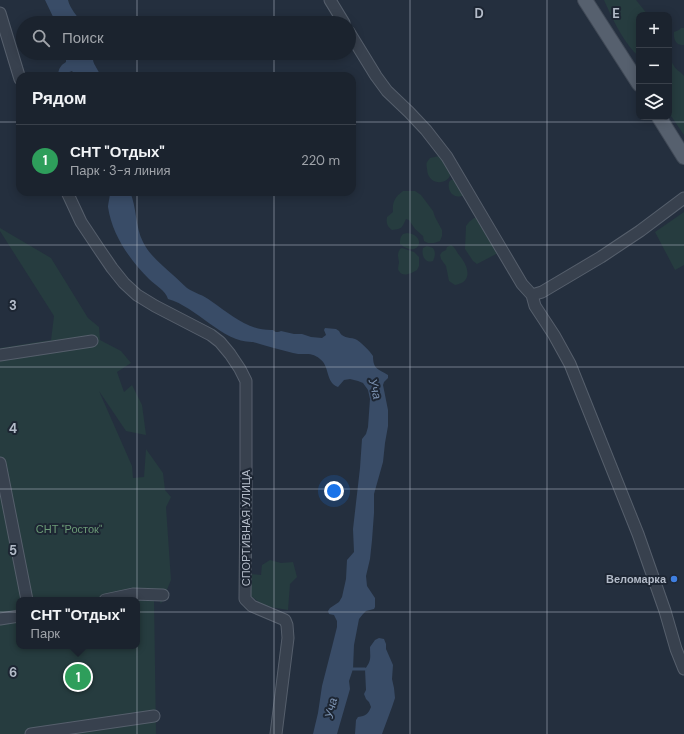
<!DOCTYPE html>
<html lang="ru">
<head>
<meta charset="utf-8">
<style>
	:root { --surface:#1b232e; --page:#282f3a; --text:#f1f3f6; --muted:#a0a4aa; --line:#39404a; --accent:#db2777 }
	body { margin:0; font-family:"DM Sans",sans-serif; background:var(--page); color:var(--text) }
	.controls { position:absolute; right:12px; top:12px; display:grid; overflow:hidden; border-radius:8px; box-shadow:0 2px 10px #0003 }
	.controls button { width:36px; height:36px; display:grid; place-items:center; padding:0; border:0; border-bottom:1px solid var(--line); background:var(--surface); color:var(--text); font:20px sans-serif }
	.you { position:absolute; left:334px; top:491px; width:14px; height:14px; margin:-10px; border:3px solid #fff; border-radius:50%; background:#1a73e8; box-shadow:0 0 0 6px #1a73e833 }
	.badge { display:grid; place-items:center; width:26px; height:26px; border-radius:50%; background:var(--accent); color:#fff; font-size:13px; font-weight:700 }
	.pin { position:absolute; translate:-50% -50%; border:2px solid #fff; box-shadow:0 1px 4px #0006 }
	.popup { position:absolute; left:16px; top:597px; width:124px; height:52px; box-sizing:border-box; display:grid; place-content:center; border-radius:8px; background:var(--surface); filter:drop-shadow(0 1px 3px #0005); font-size:13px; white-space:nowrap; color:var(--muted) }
	.popup b { font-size:15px; color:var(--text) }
	.popup::after { content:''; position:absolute; left:50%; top:100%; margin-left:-8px; border:8px solid transparent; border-top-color:var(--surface) }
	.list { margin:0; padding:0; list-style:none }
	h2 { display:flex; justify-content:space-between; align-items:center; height:52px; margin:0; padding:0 16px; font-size:17px }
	h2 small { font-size:13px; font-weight:400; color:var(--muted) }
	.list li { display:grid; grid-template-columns:26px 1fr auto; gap:12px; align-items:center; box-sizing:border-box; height:72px; padding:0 16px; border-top:1px solid var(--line) }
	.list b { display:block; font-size:15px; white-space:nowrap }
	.list p { margin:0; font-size:13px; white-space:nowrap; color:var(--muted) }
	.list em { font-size:13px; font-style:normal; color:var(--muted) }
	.icon { flex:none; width:22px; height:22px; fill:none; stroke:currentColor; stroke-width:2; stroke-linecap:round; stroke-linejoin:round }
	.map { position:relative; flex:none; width:684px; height:734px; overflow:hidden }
	.search { position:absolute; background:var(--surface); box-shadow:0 2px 10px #0003; left:16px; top:16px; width:340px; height:44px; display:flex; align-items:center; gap:10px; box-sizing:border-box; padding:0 14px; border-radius:22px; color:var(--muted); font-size:15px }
	.panel { position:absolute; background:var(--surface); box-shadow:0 2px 10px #0003; left:16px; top:72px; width:340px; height:124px; border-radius:12px }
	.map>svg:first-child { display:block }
	.green { fill:#263c3f }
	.water { fill:#394c67 }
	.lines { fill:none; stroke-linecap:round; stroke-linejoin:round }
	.stream { stroke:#394c67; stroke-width:3 }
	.minor-casing { stroke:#565f6c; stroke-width:13 }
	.major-casing { stroke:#414a57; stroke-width:16 }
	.minor { stroke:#38414e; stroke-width:11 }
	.major { stroke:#56606e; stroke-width:14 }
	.grid { fill:none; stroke:#b4bcc9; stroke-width:1; stroke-opacity:0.55 }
	.shop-dot { fill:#3f7fe0; stroke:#1d2633; stroke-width:1.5 }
	.labels { text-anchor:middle; stroke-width:4; stroke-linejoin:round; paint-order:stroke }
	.street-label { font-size:11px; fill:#b4bcc9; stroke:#1d2633 }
	.park-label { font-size:11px; fill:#6b9a76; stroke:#1d2633 }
	.poi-label { font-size:11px; font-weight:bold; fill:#b4bcc9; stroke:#1d2633; text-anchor:end }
	.water-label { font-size:12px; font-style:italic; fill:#7c92b1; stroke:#1d2633 }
	.grid-label { font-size:13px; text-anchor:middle; font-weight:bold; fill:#b4bcc9; stroke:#1d2633; stroke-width:4; stroke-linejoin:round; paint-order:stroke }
</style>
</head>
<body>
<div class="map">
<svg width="684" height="734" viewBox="0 0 684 734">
	<rect width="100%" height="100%" fill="#242f3e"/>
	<!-- green -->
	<path class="green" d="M 604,0 L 636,0 L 648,15 L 639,15 L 639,56 C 625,46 611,16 604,0 Z
		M 681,28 L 684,28 L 684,45 C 676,46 673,39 674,32 L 679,30 Z
		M 669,55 C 672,59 671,62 674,66 C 675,69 681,72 684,76 L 684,135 L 669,113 Z
		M 439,156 C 444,158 447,164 449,168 C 457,183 428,190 427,169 C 426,163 426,163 430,158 Z
		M 455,179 L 464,195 C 454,200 447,192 449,182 L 451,180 Z
		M 403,191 L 415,191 L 421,195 L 433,211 L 435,217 L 442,230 L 442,236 L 440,241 L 434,243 L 428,243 L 424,241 L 423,236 L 415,229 L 409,220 L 406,219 C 402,227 403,229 392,230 C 387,226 386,223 387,217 L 393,212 C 392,202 395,197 403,191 Z
		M 684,212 L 684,265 L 675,270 L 655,232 Z
		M 474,218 L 478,218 L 498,253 L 477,264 L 473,261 L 465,249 L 466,226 L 469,222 Z
		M 0,228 L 51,258 L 88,318 L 99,327 L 100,340 L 121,351 L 131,363 L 117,372 L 124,392 L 132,385 L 142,405 L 146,435 L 126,431 L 99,391 L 132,466 L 133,478 L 144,477 L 146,449 L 163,473 L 165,490 L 171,497 L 166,507 L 171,580 L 161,604 L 155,591 L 123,593 L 81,600 L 19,600 L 19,610 L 0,613 L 0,348 L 51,340 L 54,316 L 0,231 Z
		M 407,233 C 428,235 419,260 400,244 C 400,240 400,237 403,234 Z
		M 451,245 C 455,247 456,251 459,255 C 468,265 474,282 455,285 L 449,281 L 446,266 L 441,259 L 440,255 L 442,252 L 446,250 L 447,247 Z
		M 427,246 L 433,248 C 436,252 435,257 433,261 C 425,264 421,255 423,248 Z
		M 402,248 L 414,252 L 419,257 L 419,266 L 417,270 C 412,273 403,278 399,271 C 397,269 399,265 399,262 C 398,256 397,254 400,249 Z
		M 270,560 L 281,563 L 293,562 L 297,577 L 290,584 L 288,610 L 264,606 L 251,596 L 250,574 L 261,575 L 262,565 Z
		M 154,598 L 156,734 L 0,734 L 0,619 L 19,617 L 19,646 L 137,646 L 137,600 Z"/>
	<!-- water -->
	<path class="water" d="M 45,0 L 68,0 C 70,9 77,15 81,23 L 56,23 Z
		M 65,53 L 93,53 C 93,54 93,59 93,60 C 94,66 99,70 100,76 L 76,76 L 72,71 L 64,74 L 63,76 L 61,76 L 58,74 C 59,68 61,65 66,62 L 66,60 Z
		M 110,192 L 130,192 C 137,208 135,226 143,242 C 150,256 162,265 173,275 C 178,279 182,284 187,288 C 194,293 204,295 211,301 C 230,314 248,331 273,330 C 275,332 277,333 281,331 L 294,334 L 302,334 L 311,337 L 322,338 L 326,335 L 324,330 L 325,328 L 336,329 L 339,331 C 342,338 348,337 355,339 C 360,341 370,351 373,356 C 373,370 379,369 388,375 L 388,378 L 384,382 L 383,385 L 388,410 L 388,426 L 385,443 L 383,462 L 374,494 L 374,513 L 372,540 L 370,559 L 366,576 L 367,586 L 375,598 L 375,607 L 374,609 L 366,611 L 363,614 L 359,619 L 354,645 L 353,669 L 349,681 L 350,689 L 337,734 L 313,734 L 318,713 L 322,686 L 332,647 L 337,627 L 337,621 L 334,615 L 329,614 L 328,611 L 330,608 L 339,602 L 342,597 L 346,579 L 347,560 L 354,552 L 353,529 L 360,468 L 362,439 L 366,434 L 368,427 L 370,399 L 368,390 L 363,383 L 358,381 L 350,379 L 344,380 L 338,387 C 325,382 330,366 320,359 C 310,351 304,356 293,353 C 280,350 267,346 253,342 C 223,343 197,307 168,299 C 165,290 156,286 149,279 C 130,260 112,235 108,207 C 108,204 110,197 110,192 Z
		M 379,638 L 384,639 L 386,644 L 386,649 L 393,665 L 392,679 L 394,688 L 395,698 L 392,707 L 382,734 L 355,734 L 356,720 L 358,717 C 366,716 368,714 371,707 L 369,702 L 366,699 L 364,694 L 366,690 L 365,669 C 372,660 370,657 370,647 L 375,640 Z"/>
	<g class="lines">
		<!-- stream -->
		<path class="stream" d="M 353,669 L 365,669"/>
		<defs>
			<path id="minor" d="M 330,0 L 344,23
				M 0,13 L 20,79
				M 349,32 L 376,76 L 387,91 L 409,112 L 426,130 L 447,157 L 522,284 L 532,295 L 535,306 L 554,335 L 570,364 L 638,534 L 665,611 L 676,649 L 684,669
				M 67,192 L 81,222 L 97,246 L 112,268 L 124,283 L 137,295 L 155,306 L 211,335 L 220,342 L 230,354 L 240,369 L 246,381 L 246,490 L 245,599 L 252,606 L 285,620 L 287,625 L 288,638 L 276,734
				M 532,295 L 542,292 L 601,257 L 640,231 L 684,198
				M 0,355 L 92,341
				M 0,463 L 27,600
				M 105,600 L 133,594 L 163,595
				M 0,619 L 19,616
				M 31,734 L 154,716"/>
			<path id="major" d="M 585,0 L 639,84
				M 659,117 L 684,157"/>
		</defs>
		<!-- minor casing -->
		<use href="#minor" class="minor-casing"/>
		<!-- major casing -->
		<use href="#major" class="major-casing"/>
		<!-- minor -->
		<use href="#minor" class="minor"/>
		<!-- major -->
		<use href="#major" class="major"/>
	</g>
	<!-- grid -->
	<path class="grid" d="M 137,0 L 137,23M 274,0 L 274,23M 410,0 L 410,734M 547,0 L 547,734M 137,53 L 137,76M 274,53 L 274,76M 0,122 L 20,122M 352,122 L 684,122M 137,192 L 137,734M 274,192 L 274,734M 0,245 L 684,245M 0,367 L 684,367M 0,489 L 684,489M 0,612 L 684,612"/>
	<!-- markers -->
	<circle class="shop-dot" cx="674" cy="579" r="4"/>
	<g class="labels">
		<!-- street labels -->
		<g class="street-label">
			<text transform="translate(246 528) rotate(-90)" y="4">СПОРТИВНАЯ УЛИЦА</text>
		</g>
		<!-- park labels -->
		<g class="park-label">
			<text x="69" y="533">СНТ "Росток"</text>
		</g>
		<!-- poi labels -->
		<g class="poi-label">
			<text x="666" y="583">Веломарка</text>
		</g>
		<!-- water labels -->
		<g class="water-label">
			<text transform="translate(375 389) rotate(75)" y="4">Уча</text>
			<text transform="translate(331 708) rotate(-77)" y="4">Уча</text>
		</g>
	</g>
	<g class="grid-label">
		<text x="479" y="18">D</text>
		<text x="616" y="18">E</text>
		<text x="13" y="310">3</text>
		<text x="13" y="433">4</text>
		<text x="13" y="555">5</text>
		<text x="13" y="677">6</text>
	</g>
</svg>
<div class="controls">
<button>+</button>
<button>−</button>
<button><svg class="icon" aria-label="layers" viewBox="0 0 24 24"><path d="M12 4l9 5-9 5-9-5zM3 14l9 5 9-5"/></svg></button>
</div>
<div class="you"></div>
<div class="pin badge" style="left:78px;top:677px;background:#2e9e5b">1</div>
<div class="popup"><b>СНТ &quot;Отдых&quot;</b>Парк</div>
<div class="search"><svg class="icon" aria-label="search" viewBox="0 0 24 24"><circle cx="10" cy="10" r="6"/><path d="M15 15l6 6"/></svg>Поиск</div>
<section class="panel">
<h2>Рядом<small></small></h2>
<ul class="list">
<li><span class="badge" style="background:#2e9e5b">1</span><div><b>СНТ &quot;Отдых&quot;</b><p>Парк · 3-я линия</p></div><em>220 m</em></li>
</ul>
</section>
</div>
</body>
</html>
